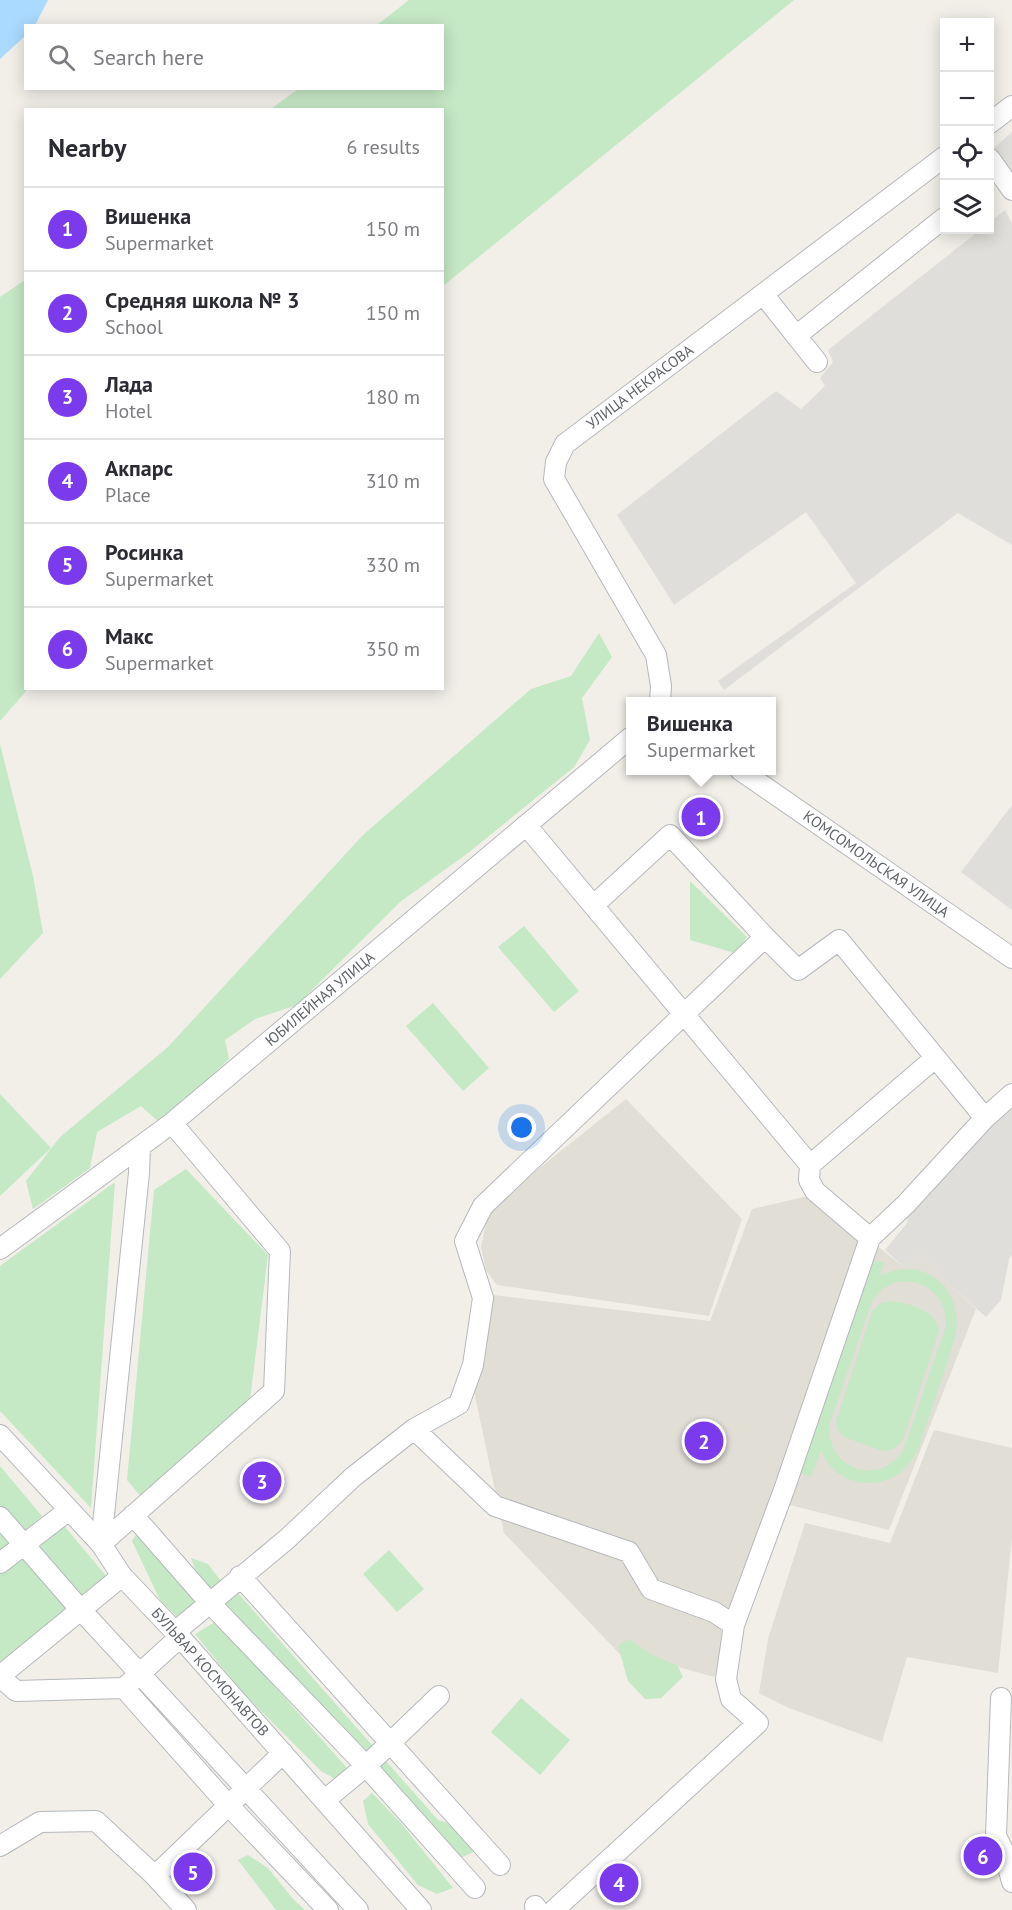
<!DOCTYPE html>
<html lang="en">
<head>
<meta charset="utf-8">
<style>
	:root { --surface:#fff; --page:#f2f2f3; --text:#2b2b33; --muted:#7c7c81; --line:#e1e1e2; --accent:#7c3aed }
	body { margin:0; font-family:"PT Sans",sans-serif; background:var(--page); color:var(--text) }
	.controls { position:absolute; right:18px; top:18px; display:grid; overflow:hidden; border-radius:0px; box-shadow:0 3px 15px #0003 }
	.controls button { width:54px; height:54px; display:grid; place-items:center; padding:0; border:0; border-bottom:2px solid var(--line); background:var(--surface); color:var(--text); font:30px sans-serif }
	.you { position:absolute; left:522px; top:1128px; width:21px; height:21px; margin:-15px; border:4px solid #fff; border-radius:50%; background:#1a73e8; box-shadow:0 0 0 9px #1a73e833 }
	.badge { display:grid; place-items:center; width:39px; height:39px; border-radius:50%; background:var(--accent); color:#fff; font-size:20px; font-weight:700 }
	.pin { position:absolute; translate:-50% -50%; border:3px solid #fff; box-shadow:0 2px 6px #0006 }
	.popup { position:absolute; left:626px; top:697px; width:150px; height:78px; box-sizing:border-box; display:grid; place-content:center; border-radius:0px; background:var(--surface); filter:drop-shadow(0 2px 4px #0005); font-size:20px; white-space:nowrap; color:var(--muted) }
	.popup b { font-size:22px; color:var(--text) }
	.popup::after { content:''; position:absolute; left:50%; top:100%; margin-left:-12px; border:12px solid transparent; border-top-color:var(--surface) }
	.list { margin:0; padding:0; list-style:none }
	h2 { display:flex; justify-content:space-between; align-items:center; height:78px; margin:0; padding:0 24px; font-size:26px }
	h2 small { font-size:20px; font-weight:400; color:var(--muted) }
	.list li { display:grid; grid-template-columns:39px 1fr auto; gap:18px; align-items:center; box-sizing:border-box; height:84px; padding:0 24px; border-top:2px solid var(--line) }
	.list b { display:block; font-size:22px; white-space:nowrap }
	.list p { margin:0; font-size:20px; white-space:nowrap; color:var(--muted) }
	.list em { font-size:20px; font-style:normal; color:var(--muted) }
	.icon { flex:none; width:33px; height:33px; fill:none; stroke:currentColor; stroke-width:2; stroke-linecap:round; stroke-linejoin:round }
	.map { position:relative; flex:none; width:1012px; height:1910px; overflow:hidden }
	.search { position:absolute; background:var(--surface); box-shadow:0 3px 15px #0003; left:24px; top:24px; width:420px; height:66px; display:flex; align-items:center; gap:15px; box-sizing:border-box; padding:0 21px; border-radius:0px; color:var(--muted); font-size:22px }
	.panel { position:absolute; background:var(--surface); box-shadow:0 3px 15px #0003; left:24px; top:108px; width:420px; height:582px; border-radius:0px }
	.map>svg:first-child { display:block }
	.industrial { fill:#e0deda }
	.education { fill:#e1ded6 }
	.green { fill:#c5e8c5; fill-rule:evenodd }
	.water { fill:#aadaff }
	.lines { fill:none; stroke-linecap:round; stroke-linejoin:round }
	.minor-casing { stroke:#b5b8bc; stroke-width:22 }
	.minor { stroke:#fff; stroke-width:20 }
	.labels { text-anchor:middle; stroke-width:4.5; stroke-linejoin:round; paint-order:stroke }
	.street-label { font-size:15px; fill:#5f6368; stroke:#fff }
</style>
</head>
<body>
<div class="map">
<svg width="1012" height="1910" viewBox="0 0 1012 1910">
	<rect width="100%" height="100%" fill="#f1efe8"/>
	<!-- industrial -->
	<path class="industrial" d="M 1012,132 L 1012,174 L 993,149 Z
		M 1005,210 L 1012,223 L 1012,545 L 958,513 L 724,690 L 718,681 L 856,583 L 806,512 L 674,605 L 617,515 L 776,391 L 801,409 L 825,386 L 820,378 L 833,362 L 828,350 L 980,230 L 990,230 L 990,222 Z
		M 1012,805 L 1012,910 L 961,872 Z
		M 1005,1104 L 1012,1111 L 1012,1255 L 1009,1259 L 1001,1300 L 986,1317 L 953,1288 L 918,1252 L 904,1267 L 885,1250 L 908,1222 L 905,1212 Z"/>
	<!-- education -->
	<path class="education" d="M 626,1099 L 742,1219 L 709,1316 L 497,1285 L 486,1270 L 481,1247 L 489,1208 Z
		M 812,1195 L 904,1267 L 918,1252 L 953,1288 L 976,1309 L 889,1530 L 790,1505 L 746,1619 L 714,1677 L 675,1666 L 637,1672 L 504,1533 L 471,1377 L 494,1295 L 710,1321 L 752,1209 Z
		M 934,1430 L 1012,1448 L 1012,1538 L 998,1673 L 907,1657 L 882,1742 L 789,1708 L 759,1693 L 768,1639 L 805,1523 L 890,1543 Z"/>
	<!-- green -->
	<path class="green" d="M 409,0 L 794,0 L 443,286 L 442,110 L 271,109 L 298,89 L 442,88 L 442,26 L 377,25 Z
		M 25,280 L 26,688 L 28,689 L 0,721 L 0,297 Z
		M 599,633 L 612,657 L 582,698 L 590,740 L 574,767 L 468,853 L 400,902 L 297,1005 L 255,1019 L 225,1040 L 229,1059 L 161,1124 L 141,1106 L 97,1132 L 90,1168 L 33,1209 L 26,1181 L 60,1137 L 168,1047 L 363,835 L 531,689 L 571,676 Z
		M 0,744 L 33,876 L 43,933 L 0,979 Z
		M 690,881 L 747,937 L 735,953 L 690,940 Z
		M 524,926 L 579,991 L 554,1012 L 498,947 Z
		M 433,1003 L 489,1068 L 463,1091 L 406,1026 Z
		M 0,1094 L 51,1148 L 0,1196 Z
		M 186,1169 L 268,1255 L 250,1400 L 142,1498 L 127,1480 L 154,1190 Z
		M 115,1182 L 91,1508 L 0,1411 L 0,1266 Z
		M 872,1259 L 884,1263 L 880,1276 C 925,1253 966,1291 955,1337 C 947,1364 938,1391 929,1417 C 923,1433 920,1451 909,1464 C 897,1479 877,1486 859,1482 C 841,1479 828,1467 821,1451 L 811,1477 L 800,1473 ZM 896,1282 C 925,1278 947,1296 946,1326 L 903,1451 C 878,1487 828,1470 829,1426 L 872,1301 L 882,1289 Z
		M 890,1301 C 908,1303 936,1310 939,1330 L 903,1440 L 894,1449 L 885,1451 L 879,1450 L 844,1437 L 838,1430 L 836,1421 L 872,1311 L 881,1303 Z
		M 0,1466 L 42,1516 L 0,1552 Z
		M 60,1521 L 108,1578 L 0,1668 L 0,1571 Z
		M 137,1533 L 171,1568 L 196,1604 L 180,1620 L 160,1600 L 132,1541 Z
		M 389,1550 L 424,1589 L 397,1612 L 363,1574 Z
		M 191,1558 L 208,1564 L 224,1585 L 212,1593 L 195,1569 Z
		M 237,1592 L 438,1820 L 463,1828 L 478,1850 L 456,1860 L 222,1603 Z
		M 215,1622 L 247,1655 L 347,1768 L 337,1780 L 321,1771 L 244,1694 L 195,1634 Z
		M 629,1639 L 654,1656 L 677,1665 L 683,1677 L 661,1698 L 645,1699 L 628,1681 L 618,1646 Z
		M 521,1698 L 570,1740 L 540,1775 L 491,1732 Z
		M 372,1793 L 400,1822 L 453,1888 L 437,1894 L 418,1885 L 368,1824 L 363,1801 Z
		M 248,1855 L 268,1868 L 293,1899 L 305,1910 L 276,1910 L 238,1860 Z"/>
	<!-- water -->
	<path class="water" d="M 0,0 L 48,0 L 35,25 L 26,26 L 25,36 L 0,59 Z"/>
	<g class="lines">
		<defs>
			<path id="minor" d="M 990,123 L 1012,106
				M 990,159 L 1012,190
				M 763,294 L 817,362
				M 796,336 L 944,218
				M 660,702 L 661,686 L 656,655 L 554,479 L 556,462 L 565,444 L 944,157
				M 740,770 L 1012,958
				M 526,825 L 810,1165 L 809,1180 L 815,1191 L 870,1238
				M 594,905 L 670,835 L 765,937
				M 810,1165 L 935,1058
				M 0,1249 L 172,1123 L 630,738
				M 414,1429 L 459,1404 L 473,1365 L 483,1298 L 465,1241 L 483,1206 L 765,937 L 798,970 L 839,940 L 985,1118
				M 0,1435 L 101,1544 L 122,1576 L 180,1637 L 421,1910
				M 133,1515 L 209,1602 L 366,1766 L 475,1888
				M 0,1517 L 80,1609 L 358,1910
				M 101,1544 L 274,1391 L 280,1251 L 172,1123
				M 101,1544 L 139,1173 L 140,1147
				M 0,1563 L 69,1510
				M 240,1576 L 500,1865
				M 734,1625 L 785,1487 L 870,1238 L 906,1204 L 985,1118 L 1012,1094
				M 175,1632 L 287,1539 L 353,1477 L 414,1429 L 495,1506 L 629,1552 L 651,1589 L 714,1612 L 734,1625 L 726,1679 L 731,1699 L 758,1723 L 554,1910
				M 0,1676 L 122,1576
				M 0,1677 L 16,1691 L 124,1688 L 180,1637
				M 124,1688 L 229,1806 L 328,1910
				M 1001,1698 L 996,1836 L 1004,1852 L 1012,1882
				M 325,1800 L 366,1766 L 439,1696
				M 0,1846 L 40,1822 L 96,1821 L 155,1876 L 186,1910
				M 155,1876 L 283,1753
				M 535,1906 L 538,1910"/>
		</defs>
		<!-- minor casing -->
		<use href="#minor" class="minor-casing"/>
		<!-- minor -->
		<use href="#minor" class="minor"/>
	</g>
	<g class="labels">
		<!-- street labels -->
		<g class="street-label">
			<text transform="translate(640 387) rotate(-37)" y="5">УЛИЦА НЕКРАСОВА</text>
			<text transform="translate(876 864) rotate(35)" y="5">КОМСОМОЛЬСКАЯ УЛИЦА</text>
			<text transform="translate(320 999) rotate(-40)" y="5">ЮБИЛЕЙНАЯ УЛИЦА</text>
			<text transform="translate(210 1672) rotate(48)" y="5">БУЛЬВАР КОСМОНАВТОВ</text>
		</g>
	</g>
</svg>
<div class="controls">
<button>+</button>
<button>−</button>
<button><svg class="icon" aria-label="locate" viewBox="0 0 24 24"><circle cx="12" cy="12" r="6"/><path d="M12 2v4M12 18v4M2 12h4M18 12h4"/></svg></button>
<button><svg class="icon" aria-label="layers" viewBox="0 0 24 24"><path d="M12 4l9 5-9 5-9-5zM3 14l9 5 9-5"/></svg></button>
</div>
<div class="you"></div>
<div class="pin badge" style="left:701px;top:817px">1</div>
<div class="popup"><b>Вишенка</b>Supermarket</div>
<div class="pin badge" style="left:704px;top:1441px">2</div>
<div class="pin badge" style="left:262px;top:1481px">3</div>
<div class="pin badge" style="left:619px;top:1883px">4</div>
<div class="pin badge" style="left:193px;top:1872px">5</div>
<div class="pin badge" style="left:983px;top:1856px">6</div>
<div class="search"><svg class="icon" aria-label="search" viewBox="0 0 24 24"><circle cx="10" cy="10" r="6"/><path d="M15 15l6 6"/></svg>Search here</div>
<section class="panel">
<h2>Nearby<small>6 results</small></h2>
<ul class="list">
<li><span class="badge">1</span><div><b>Вишенка</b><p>Supermarket</p></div><em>150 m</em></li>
<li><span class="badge">2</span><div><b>Средняя школа № 3</b><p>School</p></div><em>150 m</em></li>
<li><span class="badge">3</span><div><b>Лада</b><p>Hotel</p></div><em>180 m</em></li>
<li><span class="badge">4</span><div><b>Акпарс</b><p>Place</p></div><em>310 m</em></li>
<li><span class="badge">5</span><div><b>Росинка</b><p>Supermarket</p></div><em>330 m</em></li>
<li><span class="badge">6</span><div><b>Макс</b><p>Supermarket</p></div><em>350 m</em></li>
</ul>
</section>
</div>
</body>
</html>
